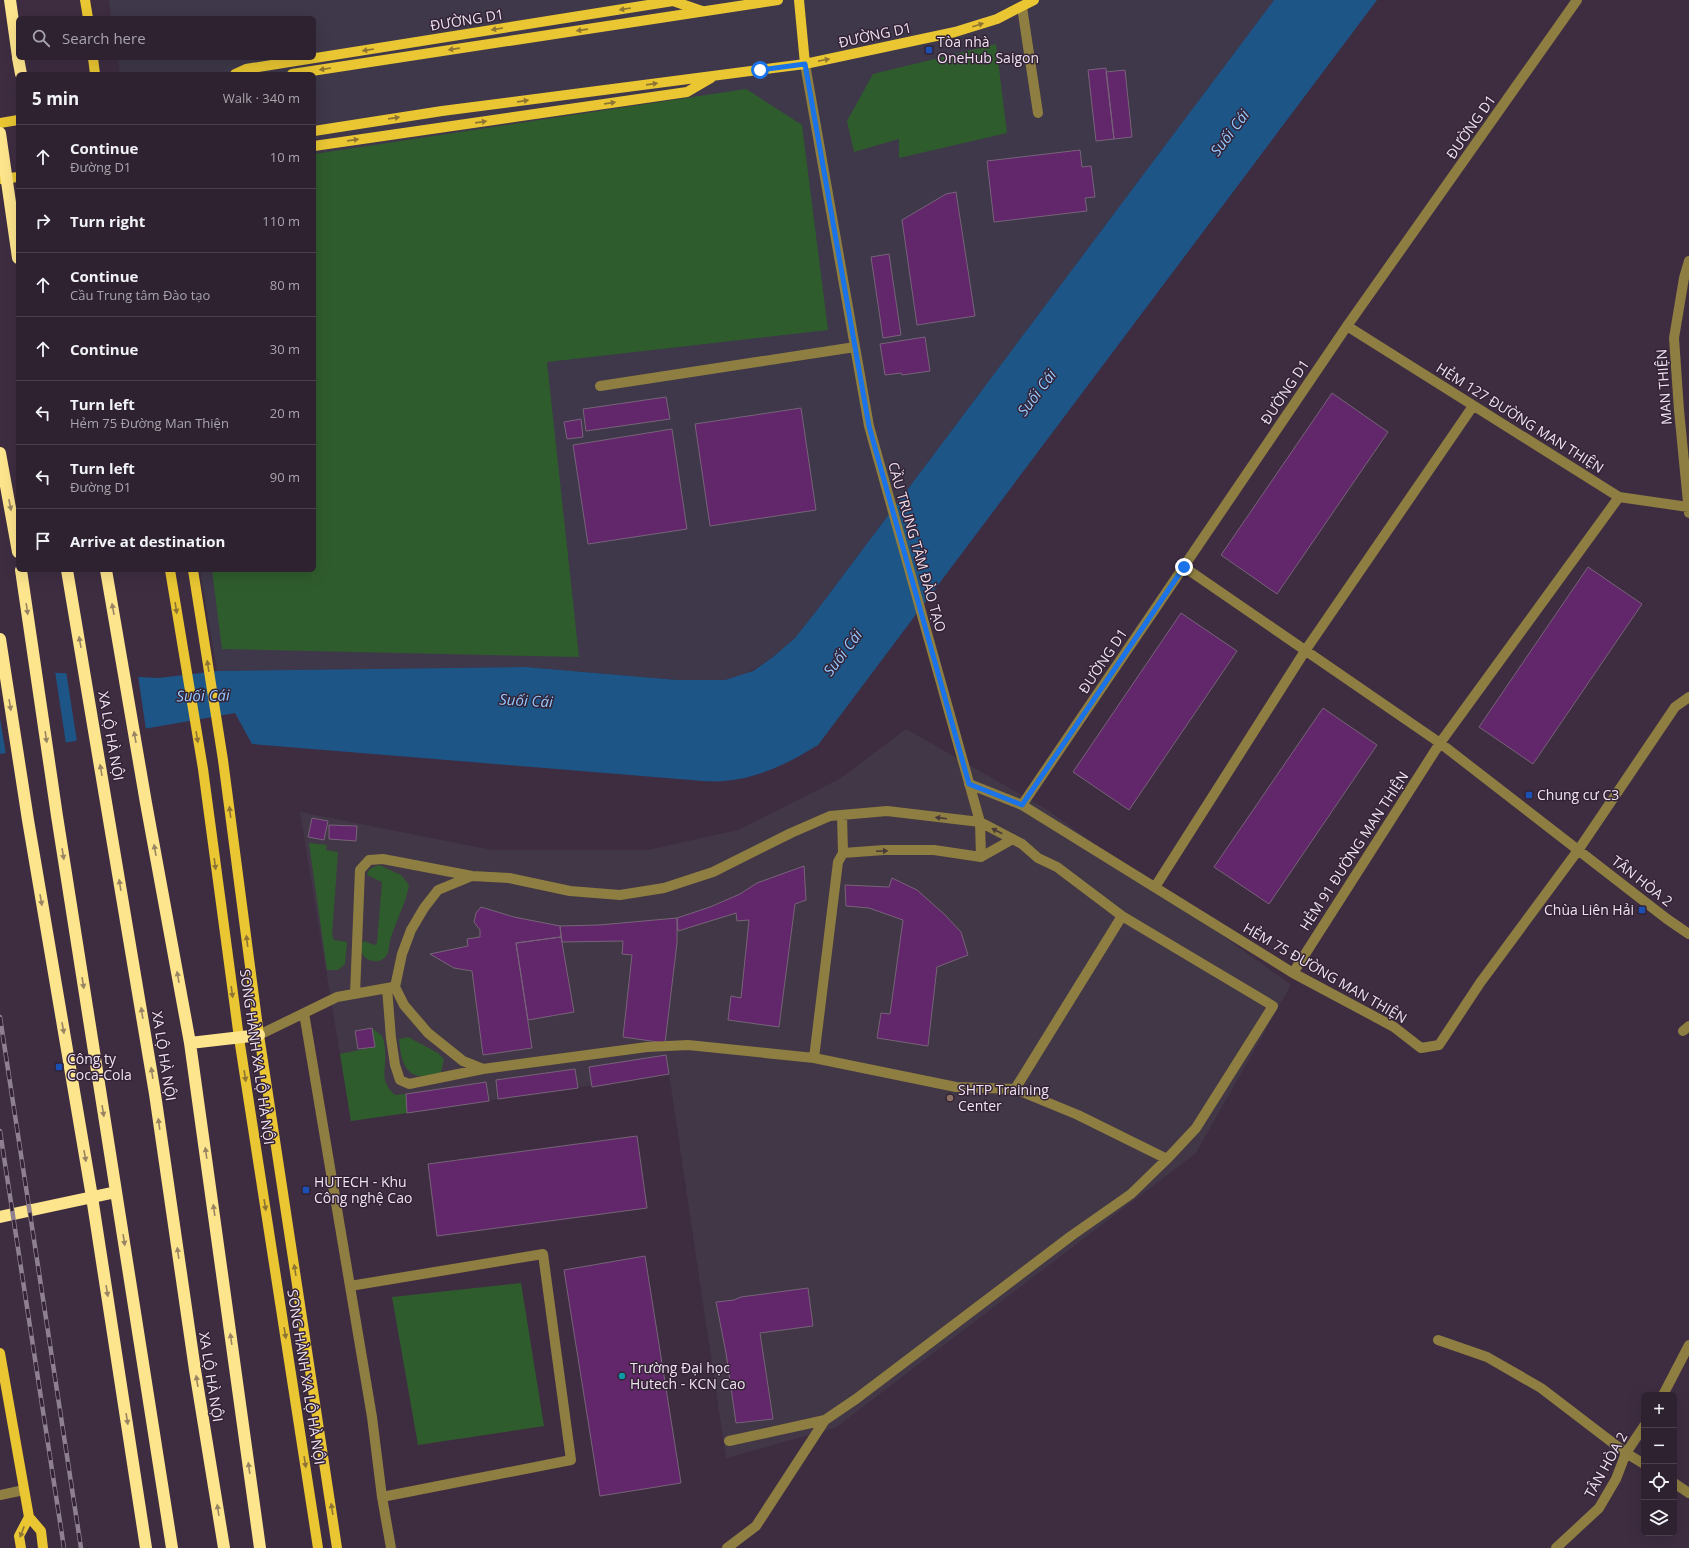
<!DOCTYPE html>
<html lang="en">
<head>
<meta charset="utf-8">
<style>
	:root { --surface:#2e2231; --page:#3a2f3d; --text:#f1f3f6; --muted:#a7a4ab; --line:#493f4d }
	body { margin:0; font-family:"Open Sans",sans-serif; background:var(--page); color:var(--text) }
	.controls { position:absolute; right:12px; bottom:12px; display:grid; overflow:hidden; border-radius:6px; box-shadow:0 4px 16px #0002 }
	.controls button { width:36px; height:36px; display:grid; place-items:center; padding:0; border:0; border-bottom:1px solid var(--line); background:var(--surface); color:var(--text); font:20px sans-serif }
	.stop { position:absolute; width:12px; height:12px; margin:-9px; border:3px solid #1a73e8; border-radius:50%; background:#fff }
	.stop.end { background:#1a73e8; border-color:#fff; box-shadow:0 1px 4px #0008 }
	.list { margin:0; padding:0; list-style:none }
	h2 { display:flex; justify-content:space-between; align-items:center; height:52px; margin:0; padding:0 16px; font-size:17px }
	h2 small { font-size:13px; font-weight:400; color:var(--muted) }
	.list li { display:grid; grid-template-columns:26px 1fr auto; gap:12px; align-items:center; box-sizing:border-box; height:64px; padding:0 16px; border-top:1px solid var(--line) }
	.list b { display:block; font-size:15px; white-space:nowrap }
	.list p { margin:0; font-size:13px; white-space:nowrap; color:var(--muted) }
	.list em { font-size:13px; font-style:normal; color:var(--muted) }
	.icon { flex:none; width:22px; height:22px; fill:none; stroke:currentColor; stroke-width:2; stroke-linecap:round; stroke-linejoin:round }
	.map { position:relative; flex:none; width:1689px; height:1548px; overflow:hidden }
	.search { position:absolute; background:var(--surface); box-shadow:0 4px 16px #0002; left:16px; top:16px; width:300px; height:44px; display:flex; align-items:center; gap:10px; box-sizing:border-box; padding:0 14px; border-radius:6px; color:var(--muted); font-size:15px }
	.panel { position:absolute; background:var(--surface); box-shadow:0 4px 16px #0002; left:16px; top:72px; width:300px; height:500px; border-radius:6px }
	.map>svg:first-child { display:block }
	.industrial { fill:#3e384a }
	.education { fill:#423746 }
	.green { fill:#2f5c2d }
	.water { fill:#1d5587 }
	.pier { fill:#3e2d41 }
	.building { fill:#62276a; stroke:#776379 }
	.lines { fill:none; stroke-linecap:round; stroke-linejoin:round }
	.minor { stroke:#8e7e41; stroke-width:10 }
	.major { stroke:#e9c632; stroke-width:10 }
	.highway { stroke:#fde58d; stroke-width:12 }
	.rail-casing { stroke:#8e8090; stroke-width:4.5 }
	.rail { stroke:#342336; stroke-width:3; stroke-dasharray:9; stroke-linecap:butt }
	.oneway { fill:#8e7434 }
	.oneway2 { fill:#988462 }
	.oneway3 { fill:#4a3a39 }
	.route { stroke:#1a73e8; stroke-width:5 }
	.transit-dot { fill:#1a4fb4; stroke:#342336; stroke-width:1.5 }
	.education-dot { fill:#8d6e63; stroke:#342336; stroke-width:1.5 }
	.culture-dot { fill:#0f9aa8; stroke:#342336; stroke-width:1.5 }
	.labels { text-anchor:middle; stroke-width:3; stroke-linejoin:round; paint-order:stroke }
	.street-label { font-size:14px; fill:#efe3f0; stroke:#342336 }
	.poi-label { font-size:14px; fill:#efe3f0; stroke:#342336; text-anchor:start }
	.water-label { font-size:15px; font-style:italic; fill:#95c9ff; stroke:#342336 }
</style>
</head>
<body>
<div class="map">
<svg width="1689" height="1548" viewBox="0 0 1689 1548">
	<rect width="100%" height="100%" fill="#3e2d41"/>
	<!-- industrial -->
	<path class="industrial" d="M 109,0 L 1274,0 L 821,605 L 795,638 L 773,657 L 747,673 L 725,680 L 677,680 L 525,667 L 217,671 L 200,570 L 314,570 L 314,74 L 120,74 L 118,58 L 314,58 L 314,18 L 111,18 Z"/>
	<!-- education -->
	<path class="education" d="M 906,729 L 1046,809 L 1291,985 L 1196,1153 L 835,1428 L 726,1458 L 669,1074 L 351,1121 L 300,812 L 492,850 L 648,850 L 738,830 L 841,778 Z"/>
	<!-- green -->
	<path class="green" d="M 996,44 L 1007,133 L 899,158 L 899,139 L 854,152 L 847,121 L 873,74 Z
		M 746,89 L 802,125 L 828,330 L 547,362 L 579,657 L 222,649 L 212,570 L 314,570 L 314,154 Z
		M 309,843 L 327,845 L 326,850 L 338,852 L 332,936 L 334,940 L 347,942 L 345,964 L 338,970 L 327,970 Z
		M 379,865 L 401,875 L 409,885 C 406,904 395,922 390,941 C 389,946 389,953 386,956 C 382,962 375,962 369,960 C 362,957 361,951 360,945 L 364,941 L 375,945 L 377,943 L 382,882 L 367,875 C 368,868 374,867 379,865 Z
		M 372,1028 L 382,1036 C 384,1041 385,1046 385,1051 C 387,1070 378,1080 395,1095 L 406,1094 L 407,1113 L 351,1121 L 340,1054 L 374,1047 Z
		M 408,1037 L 438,1053 L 444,1059 L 441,1073 C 434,1074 422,1078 415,1075 C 402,1070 400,1051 399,1039 Z
		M 521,1283 L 544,1426 L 418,1445 L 392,1297 Z"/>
	<!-- water -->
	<path class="water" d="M 1274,0 L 1377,0 L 818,745 C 789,763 759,778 724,781 C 713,782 702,781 691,780 L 252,744 L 235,713 L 0,754 L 0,670 L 159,678 L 217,671 L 525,667 L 677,680 L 725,680 L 753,671 L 773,657 L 795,638 L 821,605 Z"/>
	<!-- pier -->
	<path class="pier" d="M 0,668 L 55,671 L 66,744 L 6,755 L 0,718 Z
		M 66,671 L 138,675 L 146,730 L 77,742 Z"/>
	<!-- building -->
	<path class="building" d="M 1106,68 L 1114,139 L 1096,141 L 1088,70 Z
		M 1125,70 L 1132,137 L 1114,139 L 1106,72 Z
		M 1080,150 L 1082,167 L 1091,166 L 1095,197 L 1085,198 L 1087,211 L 994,222 L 987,161 Z
		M 956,192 L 975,316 L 917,325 L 902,220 L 946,194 Z
		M 889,254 L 901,335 L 883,338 L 871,257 Z
		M 925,337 L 930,371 L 902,375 L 901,373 L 885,375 L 880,344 Z
		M 1332,393 L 1388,432 L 1277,594 L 1221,555 Z
		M 666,397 L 670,419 L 586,431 L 583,409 Z
		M 801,408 L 816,510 L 710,526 L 695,424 Z
		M 581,419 L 583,437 L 567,439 L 564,422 Z
		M 672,429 L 687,529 L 588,544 L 573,445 Z
		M 1588,567 L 1642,604 L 1533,764 L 1479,727 Z
		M 1181,613 L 1237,651 L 1129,810 L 1073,772 Z
		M 1323,708 L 1377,745 L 1269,904 L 1214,867 Z
		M 312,818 L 328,821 L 324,840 L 308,837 Z
		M 329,825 L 357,826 L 356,841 L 329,839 Z
		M 804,866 L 806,900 L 795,904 L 779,1027 L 728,1020 L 731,996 L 741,998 L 749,920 L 737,921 L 736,913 L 678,931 L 677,918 L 710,907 L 740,894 L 757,883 Z
		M 892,878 L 917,890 L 944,914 L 961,932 L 968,955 L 937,967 L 928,1046 L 877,1038 L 881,1013 L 890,1014 L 903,920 L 869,908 L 846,906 L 845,885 L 889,887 Z
		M 481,907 L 514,917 L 560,926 L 561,937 L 516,943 L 532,1048 L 483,1055 L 472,971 L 454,968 L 430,954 L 468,946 L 467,939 L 480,937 L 480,930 L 474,922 L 476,913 Z
		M 677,918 L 677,943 L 665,1043 L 623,1037 L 632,955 L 622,954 L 623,941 L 562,942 L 560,926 L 599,925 Z
		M 561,937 L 574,1012 L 528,1020 L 516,943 Z
		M 372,1028 L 375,1047 L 358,1049 L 355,1031 Z
		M 666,1055 L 669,1074 L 592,1087 L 589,1067 Z
		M 575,1069 L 578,1088 L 498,1099 L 496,1080 Z
		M 486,1082 L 489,1101 L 407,1113 L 406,1094 Z
		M 637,1136 L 647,1208 L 437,1236 L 428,1164 Z
		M 645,1256 L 681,1483 L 600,1496 L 564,1270 Z
		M 808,1288 L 813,1326 L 760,1333 L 773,1419 L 736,1423 L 726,1353 L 716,1302 L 734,1300 L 741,1297 Z"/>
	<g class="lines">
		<!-- minor -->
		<path class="minor" d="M 1022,7 L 1038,113
			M 805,64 L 869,426 L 980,822 L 981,857
			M 1347,326 L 1619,497 L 1688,507
			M 600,386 L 855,347
			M 1689,513 L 1679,410 L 1674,338 L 1684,278 L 1689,261
			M 1184,567 L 1440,743 L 1667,919 L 1689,934
			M 969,784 L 1022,805 L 1293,973 L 1394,1027 L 1421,1048 L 1439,1045 L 1480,983 L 1579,849 L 1675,707 L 1689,697
			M 1022,805 L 1347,326 L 1577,0
			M 843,853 L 884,850 L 934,850 L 981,857 L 1013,839
			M 472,876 L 438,890 L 424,908 L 411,930 L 402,954 L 395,987 L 404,1005 L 428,1033 L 463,1061 L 483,1069
			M 1155,887 L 1305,651 L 1473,406
			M 1293,973 L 1440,743 L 1619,497
			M 387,988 L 391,1038 L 395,1065 L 400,1080 L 409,1084 L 483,1069 L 647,1047 L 688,1045 L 814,1058 L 956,1087 L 1015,1089 L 1078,1115 L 1167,1159
			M 355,994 L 360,870 L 369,860 L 383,859 L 472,876 L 509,878 L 570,891 L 620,895 L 664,888 L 713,872 L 791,833 L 830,816 L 887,811 L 980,822 L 1022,844 L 1038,858 L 1057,867 L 1122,916 L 1273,1006 L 1196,1128 L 1167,1159 L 1131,1194 L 1071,1236 L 856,1399 L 825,1420 L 729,1441
			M 304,1013 L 372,1417 L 382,1497 L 391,1548
			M 1683,1031 L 1689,1026
			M 259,1035 L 337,997 L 393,987
			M 814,1058 L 838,862 L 843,853 L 842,815
			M 1015,1089 L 1122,916
			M 350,1286 L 543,1254 L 571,1460 L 382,1497
			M 1438,1340 L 1487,1357 L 1541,1388 L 1626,1453 L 1644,1464
			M 1663,1395 L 1689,1345
			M 1674,1483 L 1689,1493
			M 0,1495 L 24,1490
			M 727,1548 L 756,1526 L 825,1420
			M 1556,1548 L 1599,1508 L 1616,1479 L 1626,1453 L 1644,1426"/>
		<!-- major -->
		<path class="major" d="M 85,0 L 88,18
			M 799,0 L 805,64
			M 93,58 L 95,74
			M 235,74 L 246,69 L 673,1 L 702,11
			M 292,74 L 778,0
			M 0,123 L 18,120
			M 314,131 L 442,111 L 805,64 L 955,32 L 997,19 L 1034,0
			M 314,146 L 687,92 L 711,78
			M 0,179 L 18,177
			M 170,570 L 203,769 L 239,1038 L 318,1548
			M 193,570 L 223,760 L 259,1035 L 337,1548
			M 0,1353 L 29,1517 L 41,1531 L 43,1548
			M 21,1548 L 19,1536 L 29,1517"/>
		<!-- highway -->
		<path class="highway" d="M 10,0 L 18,57
			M 18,58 L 21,74
			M 0,133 L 18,258
			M 0,453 L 18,552
			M 21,570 L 57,816 L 172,1548
			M 67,570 L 155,1094 L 195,1370 L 224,1548
			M 106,570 L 146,803 L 190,1043 L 260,1548
			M 0,639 L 28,820 L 92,1197 L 146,1548
			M 190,1043 L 259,1035
			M 0,1217 L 116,1192"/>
		<defs>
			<path id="rail" d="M 0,1017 L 81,1548
				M 0,1131 L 64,1548"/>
		</defs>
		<!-- rail casing -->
		<use href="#rail" class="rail-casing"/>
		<!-- rail -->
		<use href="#rail" class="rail"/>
	</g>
	<!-- one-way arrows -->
	<defs><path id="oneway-solid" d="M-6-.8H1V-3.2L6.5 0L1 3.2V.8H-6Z"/></defs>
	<g class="oneway">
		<use href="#oneway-solid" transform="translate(625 9) rotate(171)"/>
		<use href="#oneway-solid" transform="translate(978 25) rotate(-18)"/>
		<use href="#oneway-solid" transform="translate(497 29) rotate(171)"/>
		<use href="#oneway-solid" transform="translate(582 30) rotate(172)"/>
		<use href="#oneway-solid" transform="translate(454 49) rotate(172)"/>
		<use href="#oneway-solid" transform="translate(368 50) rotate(171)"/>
		<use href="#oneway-solid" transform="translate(824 60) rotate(-11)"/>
		<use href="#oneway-solid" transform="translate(325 69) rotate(171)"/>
		<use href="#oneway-solid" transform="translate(652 84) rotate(-8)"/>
		<use href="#oneway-solid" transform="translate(523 101) rotate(-8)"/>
		<use href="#oneway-solid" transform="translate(610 103) rotate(-8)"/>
		<use href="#oneway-solid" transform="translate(394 118) rotate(-8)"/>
		<use href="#oneway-solid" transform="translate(481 122) rotate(-8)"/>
		<use href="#oneway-solid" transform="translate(353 140) rotate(-8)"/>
		<use href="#oneway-solid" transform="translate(176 608) rotate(81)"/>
		<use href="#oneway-solid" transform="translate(208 666) rotate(-99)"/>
		<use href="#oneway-solid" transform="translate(197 737) rotate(81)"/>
		<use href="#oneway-solid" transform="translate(230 812) rotate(-97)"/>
		<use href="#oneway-solid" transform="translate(215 864) rotate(82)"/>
		<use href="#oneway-solid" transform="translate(247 941) rotate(-97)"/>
		<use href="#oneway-solid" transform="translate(232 992) rotate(82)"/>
		<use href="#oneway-solid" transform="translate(245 1076) rotate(81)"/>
		<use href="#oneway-solid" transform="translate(265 1205) rotate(81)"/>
		<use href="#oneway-solid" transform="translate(295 1270) rotate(-99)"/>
		<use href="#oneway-solid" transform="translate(285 1333) rotate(81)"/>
		<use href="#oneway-solid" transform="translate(305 1462) rotate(81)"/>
		<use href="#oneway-solid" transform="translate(332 1509) rotate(-99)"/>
		<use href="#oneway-solid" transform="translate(22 1532) rotate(111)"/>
	</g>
	<g class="oneway2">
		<use href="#oneway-solid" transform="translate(10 505) rotate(79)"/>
		<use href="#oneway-solid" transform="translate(27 609) rotate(82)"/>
		<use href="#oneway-solid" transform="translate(113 609) rotate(-100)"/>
		<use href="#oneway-solid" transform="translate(80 642) rotate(-100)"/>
		<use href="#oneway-solid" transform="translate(10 705) rotate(81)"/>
		<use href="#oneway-solid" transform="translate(46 737) rotate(82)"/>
		<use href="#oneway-solid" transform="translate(135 737) rotate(-100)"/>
		<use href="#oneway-solid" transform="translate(101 770) rotate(-100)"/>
		<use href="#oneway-solid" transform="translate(155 850) rotate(-100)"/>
		<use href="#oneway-solid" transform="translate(63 854) rotate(81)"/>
		<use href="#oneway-solid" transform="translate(120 885) rotate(-99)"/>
		<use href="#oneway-solid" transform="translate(41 900) rotate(80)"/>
		<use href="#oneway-solid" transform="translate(178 977) rotate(-100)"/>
		<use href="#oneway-solid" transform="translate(83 983) rotate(81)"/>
		<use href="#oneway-solid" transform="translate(142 1013) rotate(-99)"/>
		<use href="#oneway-solid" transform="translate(63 1028) rotate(80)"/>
		<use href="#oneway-solid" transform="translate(152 1073) rotate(-99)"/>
		<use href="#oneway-solid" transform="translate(103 1111) rotate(81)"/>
		<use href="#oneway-solid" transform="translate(159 1124) rotate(-98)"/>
		<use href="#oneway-solid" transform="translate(206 1153) rotate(-98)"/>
		<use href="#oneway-solid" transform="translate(85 1156) rotate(80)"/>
		<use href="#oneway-solid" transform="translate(214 1210) rotate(-98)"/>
		<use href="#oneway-solid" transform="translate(124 1240) rotate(81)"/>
		<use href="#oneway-solid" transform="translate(178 1253) rotate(-98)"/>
		<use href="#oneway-solid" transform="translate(107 1291) rotate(81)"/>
		<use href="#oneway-solid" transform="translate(231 1339) rotate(-98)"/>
		<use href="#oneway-solid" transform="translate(197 1381) rotate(-99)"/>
		<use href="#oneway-solid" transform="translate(127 1419) rotate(81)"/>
		<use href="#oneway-solid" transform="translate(249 1468) rotate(-98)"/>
		<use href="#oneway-solid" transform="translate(218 1510) rotate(-99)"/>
	</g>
	<g class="oneway3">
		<use href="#oneway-solid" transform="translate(941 818) rotate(-173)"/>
		<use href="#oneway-solid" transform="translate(997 831) rotate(-153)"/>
		<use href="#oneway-solid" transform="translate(882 851) rotate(-2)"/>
	</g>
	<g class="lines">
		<!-- route -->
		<path class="route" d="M 760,70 L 805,64 L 869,426 L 969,784 L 1022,805 L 1184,567"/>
	</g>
	<!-- markers -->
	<g class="transit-dot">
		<rect x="925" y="46" width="8" height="8" rx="2"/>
		<rect x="1525" y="791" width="8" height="8" rx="2"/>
		<rect x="1638" y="906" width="8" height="8" rx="2"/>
		<rect x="55" y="1063" width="8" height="8" rx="2"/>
		<rect x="302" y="1186" width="8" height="8" rx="2"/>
	</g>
	<circle class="education-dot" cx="950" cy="1098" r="4"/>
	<circle class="culture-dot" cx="622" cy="1376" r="4"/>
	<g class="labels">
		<!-- street labels -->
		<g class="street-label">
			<text transform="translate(467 20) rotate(-9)" y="5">ĐƯỜNG D1</text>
			<text transform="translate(875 35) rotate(-12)" y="5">ĐƯỜNG D1</text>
			<text transform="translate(1471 127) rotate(-55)" y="5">ĐƯỜNG D1</text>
			<text transform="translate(1664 387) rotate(-94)" y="5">MAN THIỆN</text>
			<text transform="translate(1285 392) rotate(-56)" y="5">ĐƯỜNG D1</text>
			<text transform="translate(1520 418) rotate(32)" y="5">HẺM 127 ĐƯỜNG MAN THIỆN</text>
			<text transform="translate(917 547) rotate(74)" y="5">CẦU TRUNG TÂM ĐÀO TẠO</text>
			<text transform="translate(1103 661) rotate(-56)" y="5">ĐƯỜNG D1</text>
			<text transform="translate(111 736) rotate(80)" y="5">XA LỘ HÀ NỘI</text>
			<text transform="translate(1354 851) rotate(-57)" y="5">HẺM 91 ĐƯỜNG MAN THIỆN</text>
			<text transform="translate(1642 881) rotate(38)" y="5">TÂN HÒA 2</text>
			<text transform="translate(1325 973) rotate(30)" y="5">HẺM 75 ĐƯỜNG MAN THIỆN</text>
			<text transform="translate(164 1056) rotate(81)" y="5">XA LỘ HÀ NỘI</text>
			<text transform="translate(257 1057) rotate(82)" y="5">SONG HÀNH XA LỘ HÀ NỘI</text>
			<text transform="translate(211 1377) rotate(81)" y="5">XA LỘ HÀ NỘI</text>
			<text transform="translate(306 1377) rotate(81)" y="5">SONG HÀNH XA LỘ HÀ NỘI</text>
			<text transform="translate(1606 1465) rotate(-61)" y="5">TÂN HÒA 2</text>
		</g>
		<!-- poi labels -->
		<g class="poi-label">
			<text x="937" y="47">Tòa nhà<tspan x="937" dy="16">OneHub Saigon</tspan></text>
			<text x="1537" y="800">Chung cư C3</text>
			<text x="1634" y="915" text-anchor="end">Chùa Liên Hải</text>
			<text x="67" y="1064">Công ty<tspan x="67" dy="16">Coca-Cola</tspan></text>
			<text x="958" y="1095">SHTP Training<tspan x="958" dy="16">Center</tspan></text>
			<text x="314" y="1187">HUTECH - Khu<tspan x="314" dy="16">Công nghệ Cao</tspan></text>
			<text x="630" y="1373">Trường Đại học<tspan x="630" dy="16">Hutech - KCN Cao</tspan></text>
		</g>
		<!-- water labels -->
		<g class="water-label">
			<text transform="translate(1230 133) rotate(-53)" y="5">Suối Cái</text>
			<text transform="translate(1037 393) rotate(-53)" y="5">Suối Cái</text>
			<text transform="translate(843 653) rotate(-53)" y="5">Suối Cái</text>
			<text transform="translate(203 696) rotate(-1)" y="5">Suối Cái</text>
			<text transform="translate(526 701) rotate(3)" y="5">Suối Cái</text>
		</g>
	</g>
</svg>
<div class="controls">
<button>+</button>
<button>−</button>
<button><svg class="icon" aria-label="locate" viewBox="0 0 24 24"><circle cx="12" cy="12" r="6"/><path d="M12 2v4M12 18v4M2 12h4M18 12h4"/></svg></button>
<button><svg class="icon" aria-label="layers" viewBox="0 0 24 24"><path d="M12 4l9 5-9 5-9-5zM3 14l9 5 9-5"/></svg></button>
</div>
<div class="stop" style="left:760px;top:70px"></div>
<div class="stop end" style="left:1184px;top:567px"></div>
<div class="search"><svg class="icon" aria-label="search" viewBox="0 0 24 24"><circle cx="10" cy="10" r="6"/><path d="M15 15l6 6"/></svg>Search here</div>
<section class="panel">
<h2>5 min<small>Walk · 340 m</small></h2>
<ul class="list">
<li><svg class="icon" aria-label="ahead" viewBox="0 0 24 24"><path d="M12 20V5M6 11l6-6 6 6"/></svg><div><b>Continue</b><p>Đường D1</p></div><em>10 m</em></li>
<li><svg class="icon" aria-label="right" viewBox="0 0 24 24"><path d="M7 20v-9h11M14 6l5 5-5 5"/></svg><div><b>Turn right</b></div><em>110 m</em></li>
<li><svg class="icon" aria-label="ahead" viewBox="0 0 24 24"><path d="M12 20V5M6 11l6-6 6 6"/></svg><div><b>Continue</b><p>Cầu Trung tâm Đào tạo</p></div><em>80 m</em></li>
<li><svg class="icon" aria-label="ahead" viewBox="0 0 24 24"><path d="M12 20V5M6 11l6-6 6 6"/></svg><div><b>Continue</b></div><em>30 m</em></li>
<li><svg class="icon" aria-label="left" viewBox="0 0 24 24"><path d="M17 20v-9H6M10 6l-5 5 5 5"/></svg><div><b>Turn left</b><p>Hẻm 75 Đường Man Thiện</p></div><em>20 m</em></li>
<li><svg class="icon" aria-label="left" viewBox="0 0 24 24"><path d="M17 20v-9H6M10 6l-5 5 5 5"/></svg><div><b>Turn left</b><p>Đường D1</p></div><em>90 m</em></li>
<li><svg class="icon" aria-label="arrive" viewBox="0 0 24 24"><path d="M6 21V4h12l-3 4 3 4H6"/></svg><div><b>Arrive at destination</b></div></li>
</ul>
</section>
</div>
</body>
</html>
